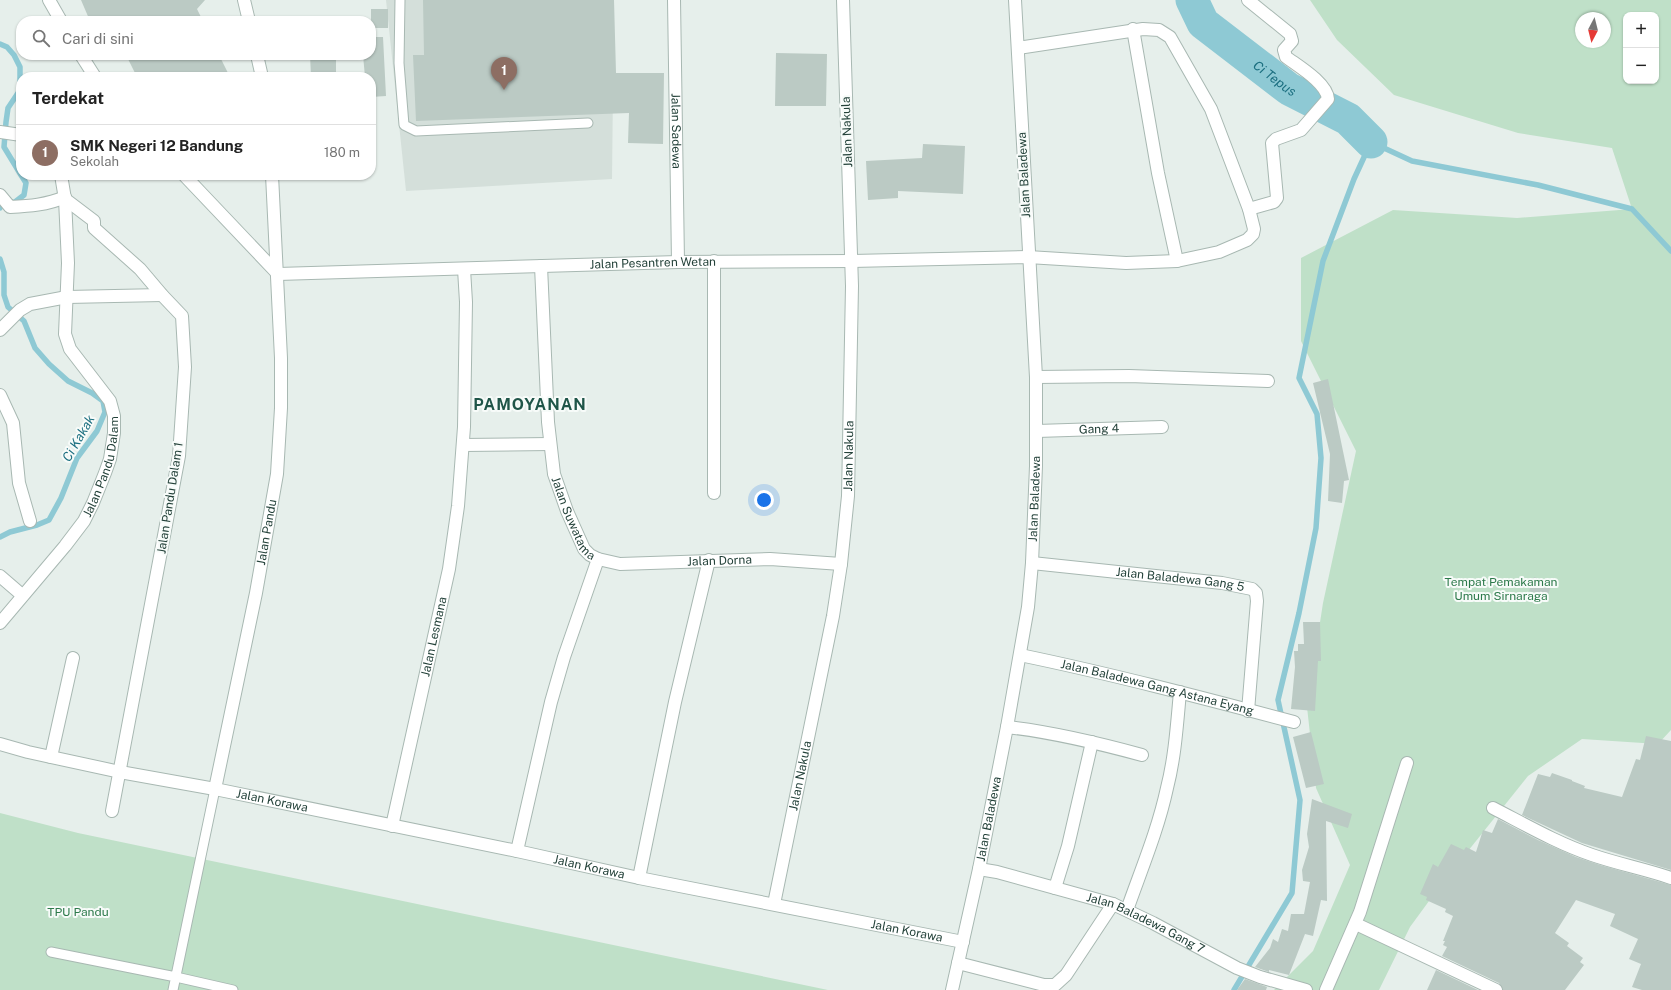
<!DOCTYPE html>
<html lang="id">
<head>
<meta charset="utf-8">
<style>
	:root { --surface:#fff; --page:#f6f6f6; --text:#222; --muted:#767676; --line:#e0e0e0; --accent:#804e3d }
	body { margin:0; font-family:"Public Sans",sans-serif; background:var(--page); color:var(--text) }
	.controls { position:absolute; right:12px; top:12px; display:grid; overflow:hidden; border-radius:8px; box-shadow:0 1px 3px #0004 }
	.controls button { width:36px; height:36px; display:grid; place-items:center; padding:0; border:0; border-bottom:1px solid var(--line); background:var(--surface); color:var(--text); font:20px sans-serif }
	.compass { position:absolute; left:1575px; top:12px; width:36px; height:36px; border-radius:50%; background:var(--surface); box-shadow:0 1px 3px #0004; rotate:187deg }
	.you { position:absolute; left:764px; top:500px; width:14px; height:14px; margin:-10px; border:3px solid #fff; border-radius:50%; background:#1a73e8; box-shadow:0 0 0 6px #1a73e833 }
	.badge { display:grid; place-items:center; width:26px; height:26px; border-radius:50%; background:var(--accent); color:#fff; font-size:13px; font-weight:700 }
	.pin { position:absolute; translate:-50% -33px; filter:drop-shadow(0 1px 2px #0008) }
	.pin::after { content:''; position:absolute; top:21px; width:14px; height:12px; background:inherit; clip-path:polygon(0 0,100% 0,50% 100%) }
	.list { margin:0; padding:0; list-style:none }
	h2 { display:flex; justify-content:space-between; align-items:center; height:52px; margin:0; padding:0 16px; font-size:17px }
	h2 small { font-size:13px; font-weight:400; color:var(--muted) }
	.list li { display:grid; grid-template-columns:26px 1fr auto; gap:12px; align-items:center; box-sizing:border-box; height:56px; padding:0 16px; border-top:1px solid var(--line) }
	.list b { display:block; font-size:15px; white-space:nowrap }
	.list p { margin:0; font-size:13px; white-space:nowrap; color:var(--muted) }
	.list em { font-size:13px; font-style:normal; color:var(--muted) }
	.icon { flex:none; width:22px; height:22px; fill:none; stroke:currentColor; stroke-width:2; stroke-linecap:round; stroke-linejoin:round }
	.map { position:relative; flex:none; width:1671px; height:990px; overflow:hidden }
	.search { position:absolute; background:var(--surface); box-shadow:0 1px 3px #0004; left:16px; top:16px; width:360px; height:44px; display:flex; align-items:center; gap:10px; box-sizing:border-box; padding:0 14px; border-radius:16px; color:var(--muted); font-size:15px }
	.panel { position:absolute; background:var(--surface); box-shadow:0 1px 3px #0004; left:16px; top:72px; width:360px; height:108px; border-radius:16px }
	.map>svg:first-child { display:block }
	.built { fill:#d4dfda }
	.green { fill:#bfe0c8; fill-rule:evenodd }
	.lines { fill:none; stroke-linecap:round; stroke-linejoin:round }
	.stream { stroke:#8ec9d4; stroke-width:5.5 }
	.river { stroke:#8ec9d4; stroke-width:33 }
	.building { fill:#bbcac4 }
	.service-casing { stroke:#a8b8b2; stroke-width:11 }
	.minor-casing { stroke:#a8b8b2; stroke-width:14 }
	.service { stroke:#fff; stroke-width:9 }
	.minor { stroke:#fff; stroke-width:12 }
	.labels { text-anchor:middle; stroke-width:4; stroke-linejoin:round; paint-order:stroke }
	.street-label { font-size:12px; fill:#24423a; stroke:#f7fbf9 }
	.park-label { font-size:12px; fill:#2d7a4b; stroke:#f7fbf9 }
	.water-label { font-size:13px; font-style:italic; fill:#1c6f80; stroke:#f7fbf9 }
	.district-label { font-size:16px; font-weight:bold; letter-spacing:1px; fill:#1f5548; stroke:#f7fbf9 }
</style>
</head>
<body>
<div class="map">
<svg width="1671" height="990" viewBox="0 0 1671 990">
	<rect width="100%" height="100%" fill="#e6efeb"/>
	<!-- built -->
	<path class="built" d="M 386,0 L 614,0 L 612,179 L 406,191 Z"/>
	<!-- green -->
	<path class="green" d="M 1310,0 L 1671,0 L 1671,730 L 1658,744 L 1582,739 L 1528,776 L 1440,886 L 1410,927 L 1379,990 L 1274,990 L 1313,951 L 1350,865 L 1316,788 L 1307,707 L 1323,603 L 1356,451 L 1301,341 L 1301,258 L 1393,210 L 1517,218 L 1632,209 L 1612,148 L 1518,133 L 1394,95 L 1337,40 ZM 1626,15 L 1656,15 L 1656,81 L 1626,81 ZM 1581,18 L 1605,18 L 1605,42 L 1581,42 Z
		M 0,813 L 78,833 L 828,990 L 0,990 Z"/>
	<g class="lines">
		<!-- stream -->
		<path class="stream" d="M 0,44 L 7,47 L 14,55 L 20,67 L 20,90 L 8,108 L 6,122 L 4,147 L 21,175
			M 0,208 L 1,204 L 15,202 L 24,195 L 26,183 L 21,175
			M 0,259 L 4,272 L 4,295 L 8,307 L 24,321 L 35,348 L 49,364 L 68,381 L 92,393 L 103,401 L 105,412 L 97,431 L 77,458 L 61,498 L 49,520 L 37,525 L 10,532 L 0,537
			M 1234,990 L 1292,893 L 1300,800 L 1278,700 L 1299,613 L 1316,528 L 1321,458 L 1317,414 L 1299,378 L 1323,261 L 1354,179 L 1371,142 L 1412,161 L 1538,185 L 1632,209 L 1671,251"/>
		<!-- river -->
		<path class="river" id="s1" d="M 1192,0 L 1203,23 L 1289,89 L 1348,119 L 1371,142"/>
	</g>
	<!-- building -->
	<path class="building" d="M 81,0 L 205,0 L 197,9 L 203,21 L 90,21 Z
		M 423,0 L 614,0 L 616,73 L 664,73 L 663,144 L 628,143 L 629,113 L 416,121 L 413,55 L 424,55 Z
		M 371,9 L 388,9 L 388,28 L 371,28 Z
		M 371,37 L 383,37 L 386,96 L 371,97 L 371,77 L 365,77 L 363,55 L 371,55 Z
		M 776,53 L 827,54 L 826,106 L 775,106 Z
		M 126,55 L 219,55 L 230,77 L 137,77 Z
		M 310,55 L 336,55 L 336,77 L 311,77 Z
		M 923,144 L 965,146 L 963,194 L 898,191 L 898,198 L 868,200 L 866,161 L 922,158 Z
		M 1328,379 L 1349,480 L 1344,481 L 1342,503 L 1328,501 L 1330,454 L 1313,383 Z
		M 1534,577 L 1552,584 L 1547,597 L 1529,591 Z
		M 1303,622 L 1320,622 L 1321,661 L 1318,661 L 1315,711 L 1291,709 L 1295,667 L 1294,651 L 1298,651 L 1298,644 L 1304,644 Z
		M 1311,732 L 1324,784 L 1306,788 L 1293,737 Z
		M 1646,736 L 1671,741 L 1671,870 L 1582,843 L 1522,815 L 1538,774 L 1550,777 L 1552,773 L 1572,780 L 1572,781 L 1585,786 L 1584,788 L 1622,797 L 1636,759 L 1640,760 Z
		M 1312,799 L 1352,814 L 1348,828 L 1326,821 L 1327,901 L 1321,900 L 1313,936 L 1305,934 L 1289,975 L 1269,970 L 1269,972 L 1255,967 L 1270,948 L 1273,939 L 1278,942 L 1282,929 L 1288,931 L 1291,914 L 1304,914 L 1310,882 L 1303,881 L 1302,870 L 1309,847 L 1307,834 Z
		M 1498,819 L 1538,840 L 1576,857 L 1600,865 L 1671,885 L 1671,990 L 1642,990 L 1632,987 L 1641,964 L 1629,959 L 1638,939 L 1610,926 L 1615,914 L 1576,900 L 1555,933 L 1569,943 L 1567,946 L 1583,958 L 1580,962 L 1584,965 L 1565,990 L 1503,990 L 1499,983 L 1442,956 L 1447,947 L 1443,945 L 1445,941 L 1443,941 L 1453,916 L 1445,912 L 1446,909 L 1426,900 L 1427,897 L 1420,894 L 1433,864 L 1438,867 L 1451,844 L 1464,850 L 1466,847 L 1476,852 L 1483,830 L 1492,833 Z
		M 1436,970 L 1478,990 L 1427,990 Z
		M 1245,979 L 1267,987 L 1266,990 L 1237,990 Z"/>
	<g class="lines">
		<defs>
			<path id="service" d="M 400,0 L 399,63 L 404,125 L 416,131 L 588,123
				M 51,952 L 176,977 L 233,990
				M 173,990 L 215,789"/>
			<g id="minor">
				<path d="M 49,0 L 61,21"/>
				<path d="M 244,0 L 249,21"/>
				<path id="s2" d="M 674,0 L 678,262"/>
				<path d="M 1248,0 L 1290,34 L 1292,41 L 1284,50 L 1286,57 C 1298,66 1327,83 1328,99 L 1301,130 L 1276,139 L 1272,143 L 1277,198 L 1274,202 L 1249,209"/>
				<path d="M 1133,29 L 1158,173 L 1177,261"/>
				<path d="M 81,55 L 95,77"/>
				<path d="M 257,55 L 262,77"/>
				<path d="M 0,132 L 21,135"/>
				<path d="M 184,175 L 278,274"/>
				<path d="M 0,195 L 10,207 C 29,206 47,205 65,197"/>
				<path d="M 65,199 L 94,221 L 94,228 L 140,269 L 162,295 L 182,316 L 185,367 L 179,456 L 112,811"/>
				<path d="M 714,261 L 714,493"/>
				<path id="s3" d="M 541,266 L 548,422 L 554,474 L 567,511 L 584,549 L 590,555 L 598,559 L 620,564 L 770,559 L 841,564"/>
				<path id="s4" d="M 278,274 L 678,262 L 852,261 L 1028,257 L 1126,263 L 1177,261 L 1219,252 L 1247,240 L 1253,234 L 1254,229 L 1249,209 L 1211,109 L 1170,37 L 1159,30 L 1143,29 L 1018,48"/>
				<path d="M 0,330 L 20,310 L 30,304 L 67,297 L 162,295"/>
				<path d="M 1036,377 L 1129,376 L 1268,381"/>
				<path d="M 0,395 L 13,423 L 19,483 L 30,521"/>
				<path id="s5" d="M 1037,431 L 1162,427"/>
				<path d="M 463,445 L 550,444"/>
				<path id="s6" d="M 1032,563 L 1222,583 L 1252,589 L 1256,593 L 1257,601 L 1248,711"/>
				<path d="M 0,576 L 22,595"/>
				<path id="s7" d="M 0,623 L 65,546 L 84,521 L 93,503 L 105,473 L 110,459 L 114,433 L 114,416 L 110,401 L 70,349 L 65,334 L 68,263 L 65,199 L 61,175"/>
				<path id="s8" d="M 1020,655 C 1112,674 1203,698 1294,722"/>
				<path d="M 1007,727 C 1053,732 1098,743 1142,755"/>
				<path id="s9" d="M 0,744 L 28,752 L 120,772 L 215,789 L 517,851 L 639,878 L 963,942"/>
				<path d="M 51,757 L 73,658"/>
				<path id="s10" d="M 215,789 L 256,593 L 277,474 L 281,408 L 281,358 L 272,175"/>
				<path d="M 1493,808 C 1526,825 1557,843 1592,855 C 1618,864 1645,869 1671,878"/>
				<path id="s11" d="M 392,826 L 449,569 L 458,506 L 464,427 L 466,302 L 464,269"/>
				<path d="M 517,851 L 551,702 L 564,657 L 598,559"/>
				<path id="s12" d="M 979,869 L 997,872 L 1113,904 L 1153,923 L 1237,968 L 1260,977 L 1306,990"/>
				<path d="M 639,878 L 675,702 L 709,560"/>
				<path d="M 1055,888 L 1068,846 L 1092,742"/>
				<path id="s13" d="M 774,904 L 833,616 L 841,564 L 848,496 L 852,286 L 843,0"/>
				<path d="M 1127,910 C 1141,870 1158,830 1167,788 C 1175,757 1177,724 1180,692"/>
				<path d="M 1356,924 L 1496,990"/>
				<path d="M 958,963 L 1044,985 L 1055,985 L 1066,975 L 1113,904"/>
				<path id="s14" d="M 952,990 L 979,869 L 1007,727 L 1028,607 L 1032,563 L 1036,466 L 1036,377 L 1015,0"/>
				<path d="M 1326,990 L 1360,912 L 1407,763"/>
			</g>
		</defs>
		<!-- service casing -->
		<use href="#service" class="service-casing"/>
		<!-- minor casing -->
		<use href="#minor" class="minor-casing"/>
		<!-- service -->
		<use href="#service" class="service"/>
		<!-- minor -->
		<use href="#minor" class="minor"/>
	</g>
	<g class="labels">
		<!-- street labels -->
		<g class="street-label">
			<text dy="4" stroke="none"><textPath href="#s2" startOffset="131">Jalan Sadewa</textPath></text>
			<text transform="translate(847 132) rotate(-92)" y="4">Jalan Nakula</text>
			<text transform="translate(1024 175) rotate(-93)" y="4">Jalan Baladewa</text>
			<text dy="4" stroke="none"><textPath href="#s4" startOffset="375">Jalan Pesantren Wetan</textPath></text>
			<text dy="4" stroke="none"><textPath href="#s5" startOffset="62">Gang 4</textPath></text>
			<text dy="4" stroke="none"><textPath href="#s13" startOffset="455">Jalan Nakula</textPath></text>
			<text dy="4" stroke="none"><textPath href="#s7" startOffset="190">Jalan Pandu Dalam</textPath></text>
			<text transform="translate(170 498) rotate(-81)" y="4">Jalan Pandu Dalam 1</text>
			<text dy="4" stroke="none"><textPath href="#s14" startOffset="499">Jalan Baladewa</textPath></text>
			<text dy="4" stroke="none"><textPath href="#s3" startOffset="257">Jalan Suwatama</textPath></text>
			<text dy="4" stroke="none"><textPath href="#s10" startOffset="262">Jalan Pandu</textPath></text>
			<text dy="4" stroke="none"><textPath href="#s3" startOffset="429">Jalan Dorna</textPath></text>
			<text dy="4" stroke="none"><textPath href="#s6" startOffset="149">Jalan Baladewa Gang 5</textPath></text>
			<text dy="4" stroke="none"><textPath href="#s11" startOffset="194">Jalan Lesmana</textPath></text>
			<text dy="4" stroke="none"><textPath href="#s8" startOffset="141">Jalan Baladewa Gang Astana Eyang</textPath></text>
			<text dy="4" stroke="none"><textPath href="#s13" startOffset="131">Jalan Nakula</textPath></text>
			<text dy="4" stroke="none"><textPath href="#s9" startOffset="278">Jalan Korawa</textPath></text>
			<text dy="4" stroke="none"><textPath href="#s14" startOffset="175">Jalan Baladewa</textPath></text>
			<text dy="4" stroke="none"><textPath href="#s9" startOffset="602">Jalan Korawa</textPath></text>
			<text dy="4" stroke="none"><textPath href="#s12" startOffset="176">Jalan Baladewa Gang 7</textPath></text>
			<text dy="4" stroke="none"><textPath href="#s9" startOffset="926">Jalan Korawa</textPath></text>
		</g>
		<!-- park labels -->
		<g class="park-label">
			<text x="1501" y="586">Tempat Pemakaman<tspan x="1501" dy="14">Umum Sirnaraga</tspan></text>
			<text x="78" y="916">TPU Pandu</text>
		</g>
		<!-- water labels -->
		<g class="water-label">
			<text dy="5" stroke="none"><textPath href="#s1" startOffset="116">Ci Tepus</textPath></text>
			<text transform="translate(78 438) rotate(-60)" y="5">Ci Kakak</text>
		</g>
		<!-- district labels -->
		<g class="district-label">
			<text x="530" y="410">PAMOYANAN</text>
		</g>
	</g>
</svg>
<div class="controls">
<button>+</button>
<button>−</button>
</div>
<svg class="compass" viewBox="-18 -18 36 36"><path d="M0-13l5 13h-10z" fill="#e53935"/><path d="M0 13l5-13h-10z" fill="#767676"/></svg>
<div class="you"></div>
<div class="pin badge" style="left:504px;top:90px;background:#8d6e63">1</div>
<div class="search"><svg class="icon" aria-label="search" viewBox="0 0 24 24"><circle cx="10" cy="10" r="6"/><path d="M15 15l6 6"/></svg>Cari di sini</div>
<section class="panel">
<h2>Terdekat<small></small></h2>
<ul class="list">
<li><span class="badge" style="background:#8d6e63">1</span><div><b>SMK Negeri 12 Bandung</b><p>Sekolah</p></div><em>180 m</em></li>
</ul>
</section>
</div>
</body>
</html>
